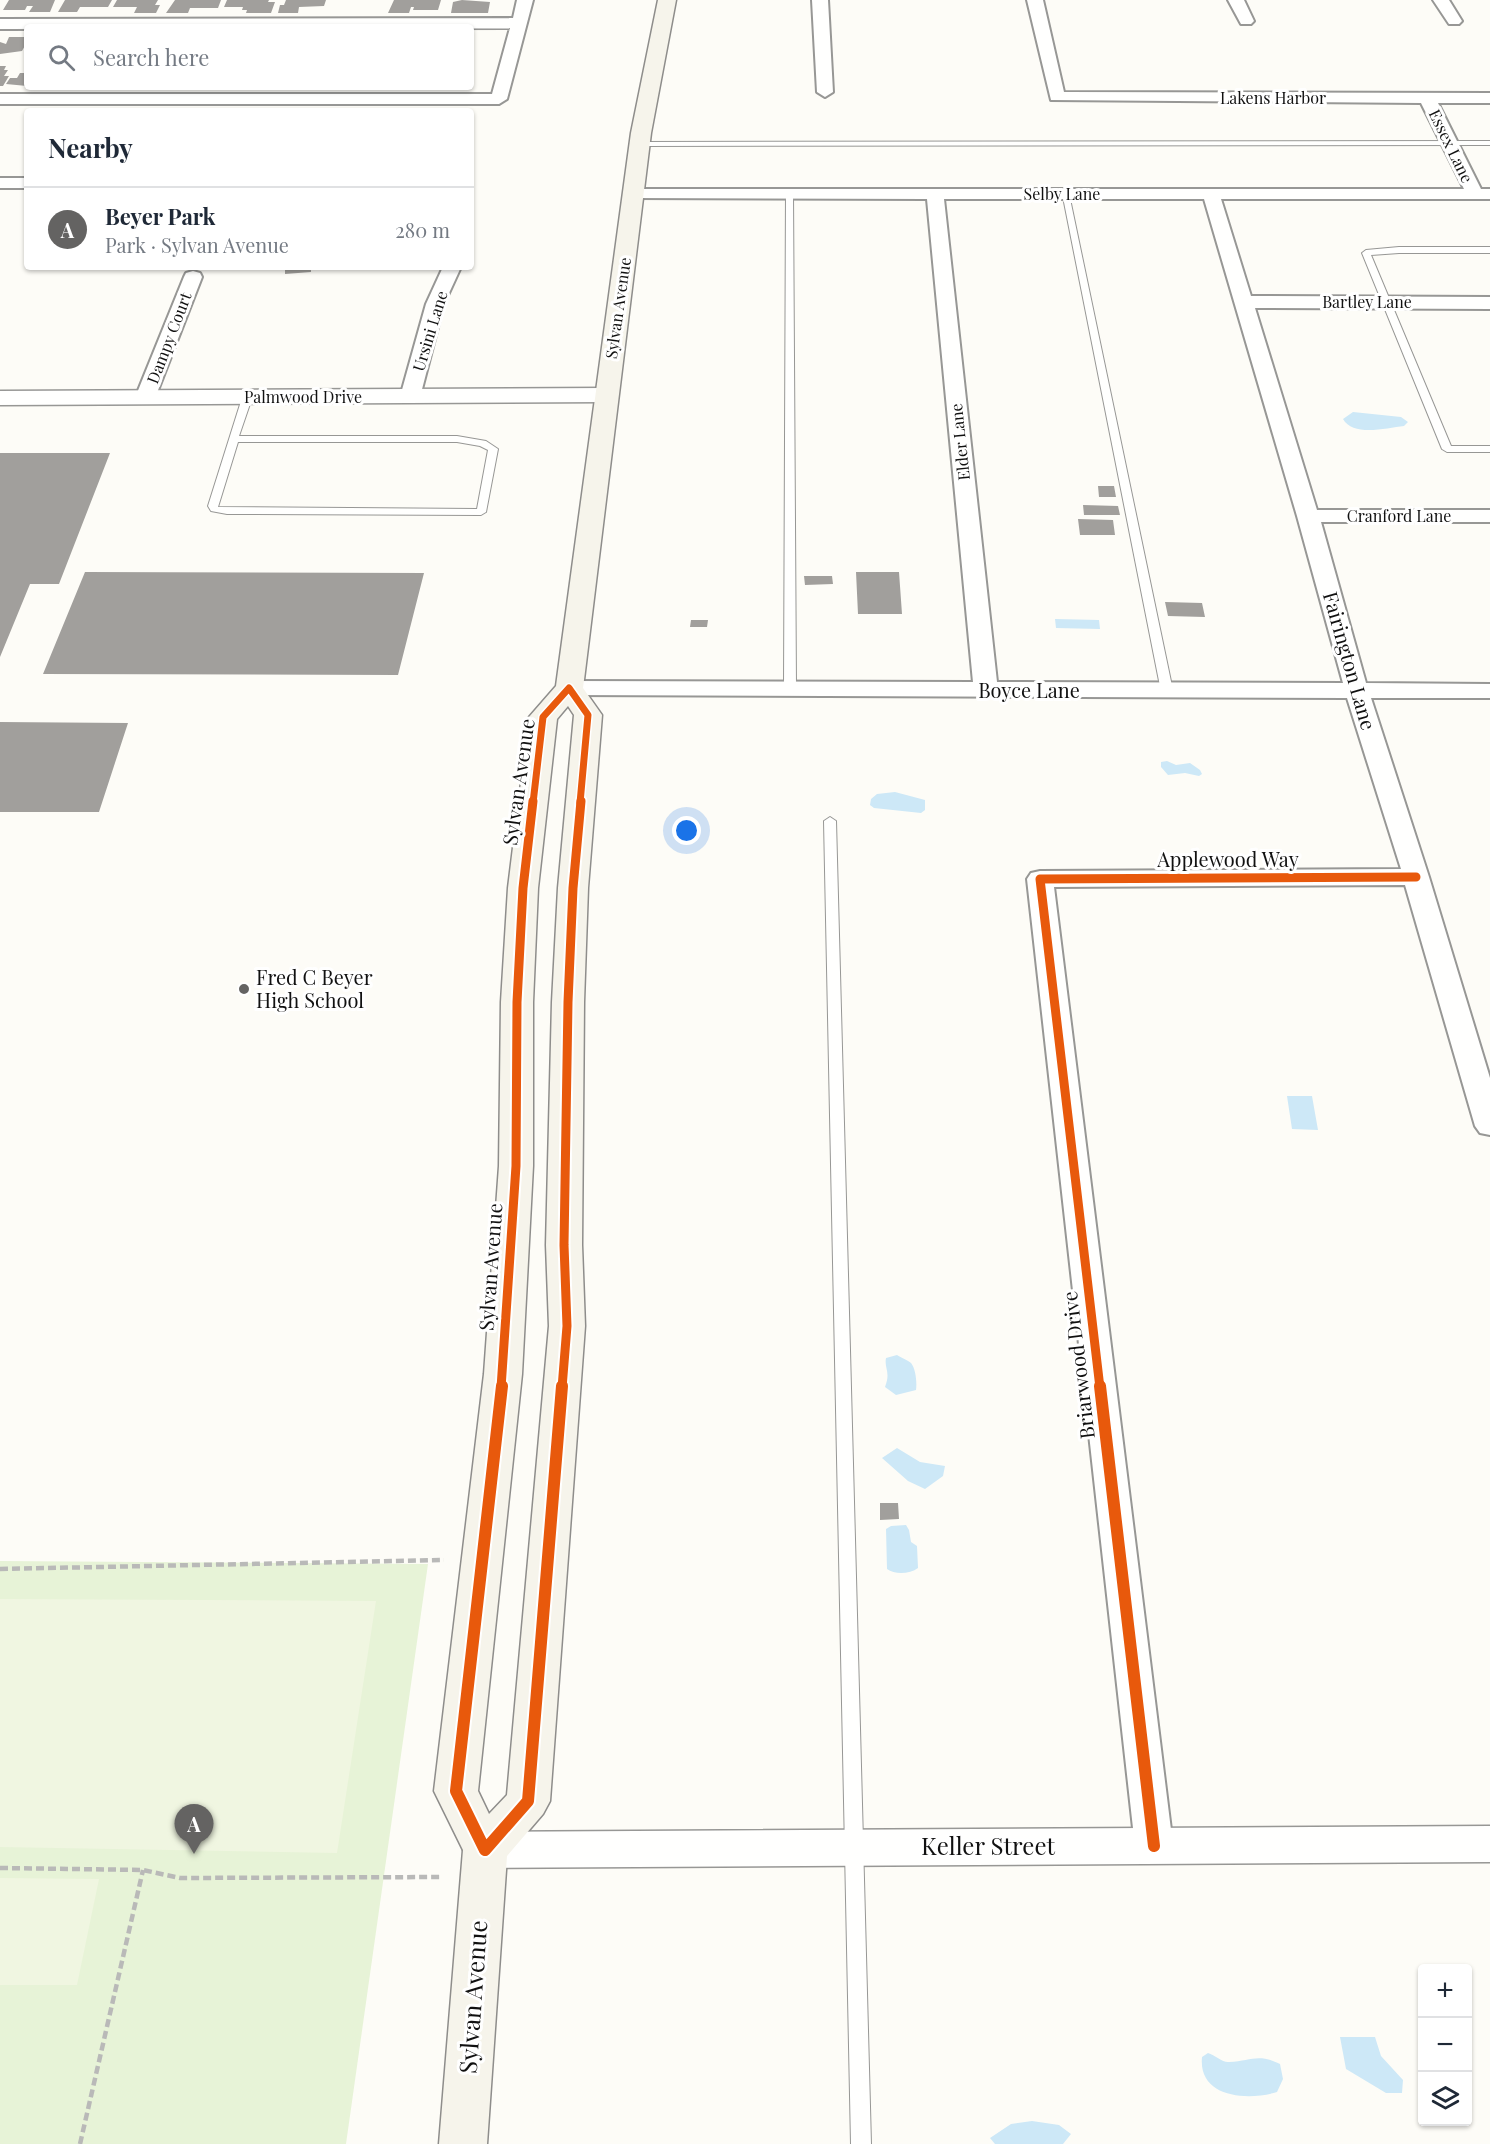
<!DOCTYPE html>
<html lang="en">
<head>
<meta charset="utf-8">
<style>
	:root { --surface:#fff; --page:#f6f6f7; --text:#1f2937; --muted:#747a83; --line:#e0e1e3; --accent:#646362 }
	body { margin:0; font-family:"Playfair Display",serif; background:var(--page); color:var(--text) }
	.controls { position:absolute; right:18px; bottom:18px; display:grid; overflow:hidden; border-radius:6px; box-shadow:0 2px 4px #0004 }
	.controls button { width:54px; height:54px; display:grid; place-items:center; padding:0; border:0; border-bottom:2px solid var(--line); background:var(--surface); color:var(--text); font:30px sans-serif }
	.you { position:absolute; left:687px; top:831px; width:21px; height:21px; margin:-15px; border:4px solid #fff; border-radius:50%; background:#1a73e8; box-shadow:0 0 0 9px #1a73e833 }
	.badge { display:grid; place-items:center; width:39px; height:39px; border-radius:50%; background:var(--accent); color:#fff; font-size:20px; font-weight:700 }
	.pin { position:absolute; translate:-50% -50px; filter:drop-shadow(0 2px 3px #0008) }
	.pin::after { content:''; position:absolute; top:32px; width:21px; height:18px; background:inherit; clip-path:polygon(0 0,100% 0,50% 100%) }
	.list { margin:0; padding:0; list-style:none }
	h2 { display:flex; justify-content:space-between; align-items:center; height:78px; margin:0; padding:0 24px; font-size:26px }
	h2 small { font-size:20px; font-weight:400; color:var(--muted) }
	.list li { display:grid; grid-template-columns:39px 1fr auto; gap:18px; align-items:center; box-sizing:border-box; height:84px; padding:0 24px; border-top:2px solid var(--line) }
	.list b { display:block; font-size:22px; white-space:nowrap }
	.list p { margin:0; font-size:20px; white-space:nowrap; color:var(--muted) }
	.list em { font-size:20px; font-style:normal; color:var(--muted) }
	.icon { flex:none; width:33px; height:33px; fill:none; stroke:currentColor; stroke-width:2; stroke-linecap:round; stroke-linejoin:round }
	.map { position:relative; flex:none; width:1490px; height:2144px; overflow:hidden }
	.search { position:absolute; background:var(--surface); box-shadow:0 2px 4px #0004; left:24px; top:24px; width:450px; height:66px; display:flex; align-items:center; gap:15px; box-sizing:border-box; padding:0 21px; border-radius:6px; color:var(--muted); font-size:22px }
	.panel { position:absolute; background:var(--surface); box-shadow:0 2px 4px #0004; left:24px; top:108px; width:450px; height:162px; border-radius:6px }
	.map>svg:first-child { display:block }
	.green { fill:#e7f3d7 }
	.pitch { fill:#f0f6e1 }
	.water { fill:#cde8f7 }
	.building { fill:#a19f9c }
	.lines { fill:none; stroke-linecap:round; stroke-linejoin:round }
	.service-casing { stroke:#979795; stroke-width:2 }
	.minor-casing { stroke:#979795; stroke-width:4 }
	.tertiary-casing { stroke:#979795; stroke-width:3 }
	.secondary-casing { stroke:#8e8d8b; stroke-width:3 }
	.path { stroke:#b9b9b8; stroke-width:4.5; stroke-dasharray:8 4; stroke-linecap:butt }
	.service { fill:#fffffe; fill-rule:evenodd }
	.minor { fill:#fffffe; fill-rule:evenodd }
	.tertiary { fill:#fffffe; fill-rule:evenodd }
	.secondary { fill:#f6f4eb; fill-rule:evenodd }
	.cycleway-far2-casing { stroke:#fff; stroke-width:10 }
	.cycleway-far1-casing { stroke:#fff; stroke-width:13 }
	.cycleway-casing { stroke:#fff; stroke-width:16 }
	.cycleway-far2 { stroke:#e8590c; stroke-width:7 }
	.cycleway-far1 { stroke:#e8590c; stroke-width:9 }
	.cycleway { stroke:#e8590c; stroke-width:12 }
	.poi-dot { fill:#646362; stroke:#fff; stroke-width:2 }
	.labels { text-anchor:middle; stroke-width:6; stroke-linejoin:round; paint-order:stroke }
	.far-street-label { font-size:16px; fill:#111; stroke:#fff }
	.street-label { font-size:20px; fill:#111; stroke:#fff }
	.poi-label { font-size:20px; fill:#111; stroke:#fff; text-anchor:start }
	.near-street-label { font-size:24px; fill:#111; stroke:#fff }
</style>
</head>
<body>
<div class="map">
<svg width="1490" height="2144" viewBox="0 0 1490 2144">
	<rect width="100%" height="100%" fill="#fdfcf7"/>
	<!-- green -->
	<path class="green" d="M 0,1561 L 428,1564 L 346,2144 L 0,2144 Z"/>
	<!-- pitch -->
	<path class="pitch" d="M 0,1599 L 376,1601 L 337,1853 L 0,1847 Z
		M 0,1878 L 99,1879 L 77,1985 L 0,1985 Z"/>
	<!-- water -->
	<path class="water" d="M 1353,412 L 1401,417 L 1408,422 L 1404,426 C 1386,428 1353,437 1343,419 Z
		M 1055,619 L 1099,620 L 1100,629 L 1056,628 Z
		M 1167,761 L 1176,765 L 1190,763 L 1200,770 L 1202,774 L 1199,776 L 1185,773 L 1168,775 L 1161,767 L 1161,762 Z
		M 895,792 L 925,800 L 925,810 L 921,813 L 874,808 L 870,805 L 871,799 L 877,794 Z
		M 1287,1096 L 1312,1096 L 1318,1130 L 1292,1129 Z
		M 897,1355 C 901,1358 908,1360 911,1363 C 916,1369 917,1383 916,1390 L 896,1395 L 885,1387 C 891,1372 884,1368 886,1358 Z
		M 897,1448 L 920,1462 L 945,1466 L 943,1476 L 925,1489 L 908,1481 L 882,1458 Z
		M 906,1525 L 909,1530 L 911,1542 L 917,1546 L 918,1568 C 910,1574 895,1575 887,1569 L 886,1529 L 891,1526 Z
		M 1340,2037 L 1375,2037 L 1381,2056 L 1403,2080 L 1402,2093 L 1386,2093 L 1346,2069 Z
		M 1208,2053 C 1215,2055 1223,2063 1229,2062 C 1251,2061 1258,2053 1280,2064 L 1283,2079 L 1277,2092 C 1248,2101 1198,2098 1202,2057 Z
		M 1032,2121 L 1059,2125 L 1071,2134 L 1063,2144 L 995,2144 L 990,2138 L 1011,2124 Z"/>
	<!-- building -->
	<path class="building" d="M 9,0 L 55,0 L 50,12 L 29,12 L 33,6 L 27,6 L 25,10 L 3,10 Z
		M 65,0 L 112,0 L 108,7 L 80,7 L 77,12 L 58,12 Z
		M 117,0 L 158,0 L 155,5 L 160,5 L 156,13 L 134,13 L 137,7 L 113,7 Z
		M 175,0 L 221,0 L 218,8 L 190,8 L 188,13 L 166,13 Z
		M 227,0 L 269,0 L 268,2 L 275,2 L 271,13 L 246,13 L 247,10 L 242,10 L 243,7 L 224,7 Z
		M 286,0 L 326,0 L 324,6 L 299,7 L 298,13 L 278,13 L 280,5 L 284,5 Z
		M 394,0 L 441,0 L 438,10 L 413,10 L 414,7 L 411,7 L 409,13 L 388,13 Z
		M 462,0 L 490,2 L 488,13 L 451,13 L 453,2 Z
		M 9,37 L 27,37 L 27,42 L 22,51 L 0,54 L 0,42 L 6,44 Z
		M 0,66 L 6,66 L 4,70 L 8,70 L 4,76 L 9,76 L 3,86 L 0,86 Z
		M 27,70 L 27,86 L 6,84 L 10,78 L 17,78 L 20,73 L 25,73 Z
		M 285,267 L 311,267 L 311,272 L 285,274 Z
		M 0,453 L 110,453 L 59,584 L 30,584 L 0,657 Z
		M 1098,486 L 1114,486 L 1116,497 L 1099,497 Z
		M 1083,505 L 1118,506 L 1120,515 L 1084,515 Z
		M 1078,519 L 1113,520 L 1115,535 L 1080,535 Z
		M 85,572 L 424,573 L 398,675 L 43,674 Z
		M 856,572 L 899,572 L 902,614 L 858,614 Z
		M 804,576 L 832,576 L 833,584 L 805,585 Z
		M 1165,602 L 1202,603 L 1205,617 L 1168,616 Z
		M 691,620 L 708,620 L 707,627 L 690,627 Z
		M 0,722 L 128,723 L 99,812 L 0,812 Z
		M 880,1503 L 898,1503 L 899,1519 L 880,1520 Z"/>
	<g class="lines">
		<defs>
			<path id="service" d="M 1490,141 L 1490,145 L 640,146 L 636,144 L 640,142 Z
				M 786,191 L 793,193 L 796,688 L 790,691 L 784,688 Z
				M 1062,192 L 1069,194 L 1173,691 L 1167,694 L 1161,691 Z
				M 1399,247 L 1490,247 L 1490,253 L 1399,253 L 1371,255 L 1451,446 L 1490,446 L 1490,452 L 1447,452 L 1442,449 L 1362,253 L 1366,250 Z
				M 247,395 L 252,398 L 239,436 L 457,436 L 486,441 L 498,449 L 486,512 L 481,515 L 227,514 L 211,511 L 208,506 L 242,398 ZM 238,442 L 457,442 L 480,446 L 488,450 L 477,509 L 218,507 Z
				M 830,817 L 836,821 L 871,2144 L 851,2144 L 824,821 Z"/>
			<path id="minor" d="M 517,0 L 533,0 L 507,99 L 499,104 L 0,104 L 0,94 L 492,94 L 510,28 L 0,29 L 0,19 L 513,18 Z
				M 812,0 L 828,0 L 833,92 L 825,97 L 817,92 Z
				M 1027,0 L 1043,0 L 1064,92 L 1490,93 L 1490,103 L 1438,103 L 1481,189 L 1490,189 L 1490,199 L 1221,199 L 1251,296 L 1490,297 L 1490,309 L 1255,308 L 1317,510 L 1490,510 L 1490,522 L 1321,522 L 1366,683 L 1490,684 L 1490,698 L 1371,698 L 1429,877 L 1490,1078 L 1490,1135 L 1480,1133 L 1475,1126 L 1405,885 L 1054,887 L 1173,1846 L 1168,1857 L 1154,1862 L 1140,1857 L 1135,1846 L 1027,879 L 1031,873 L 1040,871 L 1401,869 L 1347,698 L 569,695 L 561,693 L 557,688 L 561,683 L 569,681 L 973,682 L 927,199 L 634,198 L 628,197 L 625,193 L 628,189 L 1464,189 L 1421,103 L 1051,100 ZM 944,199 L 1204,199 L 1297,516 L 1343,683 L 997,682 Z
				M 1228,0 L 1244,0 L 1254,21 L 1251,24 L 1241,24 Z
				M 1433,0 L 1449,0 L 1462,21 L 1459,24 L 1449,24 Z
				M 0,178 L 27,178 L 27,188 L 0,188 Z
				M 443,267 L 461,267 L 444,304 L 420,397 L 417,401 L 403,401 L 400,397 L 426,304 Z
				M 193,271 L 200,273 L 202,277 L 155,398 L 152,402 L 138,402 L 135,398 L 184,277 L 186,273 Z"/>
			<path id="tertiary" d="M 606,388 L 614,390 L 618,395 L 614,400 L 606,402 L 0,405 L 0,391 Z
				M 1490,1826 L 1490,1862 L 485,1868 L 469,1863 L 463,1850 L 469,1837 L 485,1832 Z"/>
			<path id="secondary" d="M 658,0 L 676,0 L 651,133 L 583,688 L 602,715 L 588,888 L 584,1002 L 582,1245 L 585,1326 L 550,1801 L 543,1814 L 507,1856 L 487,2144 L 439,2144 L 463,1850 L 434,1791 L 484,1374 L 499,1166 L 501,1002 L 508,888 L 529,717 L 556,686 L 631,133 ZM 568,706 L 574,715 L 558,888 L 552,1002 L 546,1245 L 549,1326 L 507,1795 L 489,1814 L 478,1791 L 522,1374 L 533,1166 L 533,1002 L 538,888 L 557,719 Z"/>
		</defs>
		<!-- service casing -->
		<use href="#service" class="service-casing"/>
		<!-- minor casing -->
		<use href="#minor" class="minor-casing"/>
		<!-- tertiary casing -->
		<use href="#tertiary" class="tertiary-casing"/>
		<!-- secondary casing -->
		<use href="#secondary" class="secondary-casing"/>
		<!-- path -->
		<path class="path" d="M 0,1569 L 444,1560
			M 0,1868 L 143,1870 L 180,1878 L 443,1877
			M 80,2144 L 143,1870"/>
		<!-- service -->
		<use href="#service" class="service"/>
		<!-- minor -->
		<use href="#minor" class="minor"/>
		<!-- tertiary -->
		<use href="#tertiary" class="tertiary"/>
		<!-- secondary -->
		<use href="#secondary" class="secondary"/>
		<defs>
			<path id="cycleway-far2" d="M 533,803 L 543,717 L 569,688 L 588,715 L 580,803"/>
			<path id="cycleway-far1" d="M 501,1388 L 516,1166 L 517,1002 L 523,888 L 533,801
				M 562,1388 L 567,1326 L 564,1245 L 568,1002 L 573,888 L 581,801
				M 1100,1388 L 1040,879 L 1416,877"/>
			<path id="cycleway" d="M 502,1386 L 456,1791 L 485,1850 L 528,1801 L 562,1386
				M 1100,1386 L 1154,1846"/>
		</defs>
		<!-- cycleway-far2 casing -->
		<use href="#cycleway-far2" class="cycleway-far2-casing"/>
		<!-- cycleway-far1 casing -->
		<use href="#cycleway-far1" class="cycleway-far1-casing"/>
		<!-- cycleway casing -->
		<use href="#cycleway" class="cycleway-casing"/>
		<!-- cycleway-far2 -->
		<use href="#cycleway-far2" class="cycleway-far2"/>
		<!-- cycleway-far1 -->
		<use href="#cycleway-far1" class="cycleway-far1"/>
		<!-- cycleway -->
		<use href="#cycleway" class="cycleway"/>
	</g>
	<!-- markers -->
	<circle class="poi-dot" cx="244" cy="989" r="6"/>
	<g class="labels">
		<!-- far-street labels -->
		<g class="far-street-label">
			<text x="1273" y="104">Lakens Harbor</text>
			<text transform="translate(1451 146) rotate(64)" y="6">Essex Lane</text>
			<text x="1062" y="200">Selby Lane</text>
			<text x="1367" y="308">Bartley Lane</text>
			<text transform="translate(618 308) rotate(-82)" y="6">Sylvan Avenue</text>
			<text transform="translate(430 331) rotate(-73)" y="6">Ursini Lane</text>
			<text transform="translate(169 338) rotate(-69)" y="6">Dampy Court</text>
			<text x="303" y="403">Palmwood Drive</text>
			<text transform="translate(960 442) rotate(-96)" y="6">Elder Lane</text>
			<text x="1399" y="522">Cranford Lane</text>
		</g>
		<!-- street labels -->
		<g class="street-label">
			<text transform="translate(1349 661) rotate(74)" y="7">Fairington Lane</text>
			<text x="1029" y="698">Boyce Lane</text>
			<text transform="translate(519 782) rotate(-82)" y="7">Sylvan Avenue</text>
			<text x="1228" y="867">Applewood Way</text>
			<text transform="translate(491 1267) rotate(-86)" y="7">Sylvan Avenue</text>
			<text transform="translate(1079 1365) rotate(-97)" y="7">Briarwood Drive</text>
		</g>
		<!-- poi labels -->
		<g class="poi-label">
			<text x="256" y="985">Fred C Beyer<tspan x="256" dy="23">High School</tspan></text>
		</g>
		<!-- near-street labels -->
		<g class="near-street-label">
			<text x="988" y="1855">Keller Street</text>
			<text transform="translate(474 1997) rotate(-86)" y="8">Sylvan Avenue</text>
		</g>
	</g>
</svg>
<div class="controls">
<button>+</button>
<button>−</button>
<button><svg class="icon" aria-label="layers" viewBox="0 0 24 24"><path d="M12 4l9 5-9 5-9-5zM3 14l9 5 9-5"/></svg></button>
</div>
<div class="you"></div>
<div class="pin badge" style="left:194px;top:1854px">A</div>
<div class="search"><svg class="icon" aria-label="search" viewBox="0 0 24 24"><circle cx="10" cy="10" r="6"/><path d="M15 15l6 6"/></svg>Search here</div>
<section class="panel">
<h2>Nearby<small></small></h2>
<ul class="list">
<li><span class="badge">A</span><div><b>Beyer Park</b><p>Park · Sylvan Avenue</p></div><em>280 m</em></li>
</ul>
</section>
</div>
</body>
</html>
